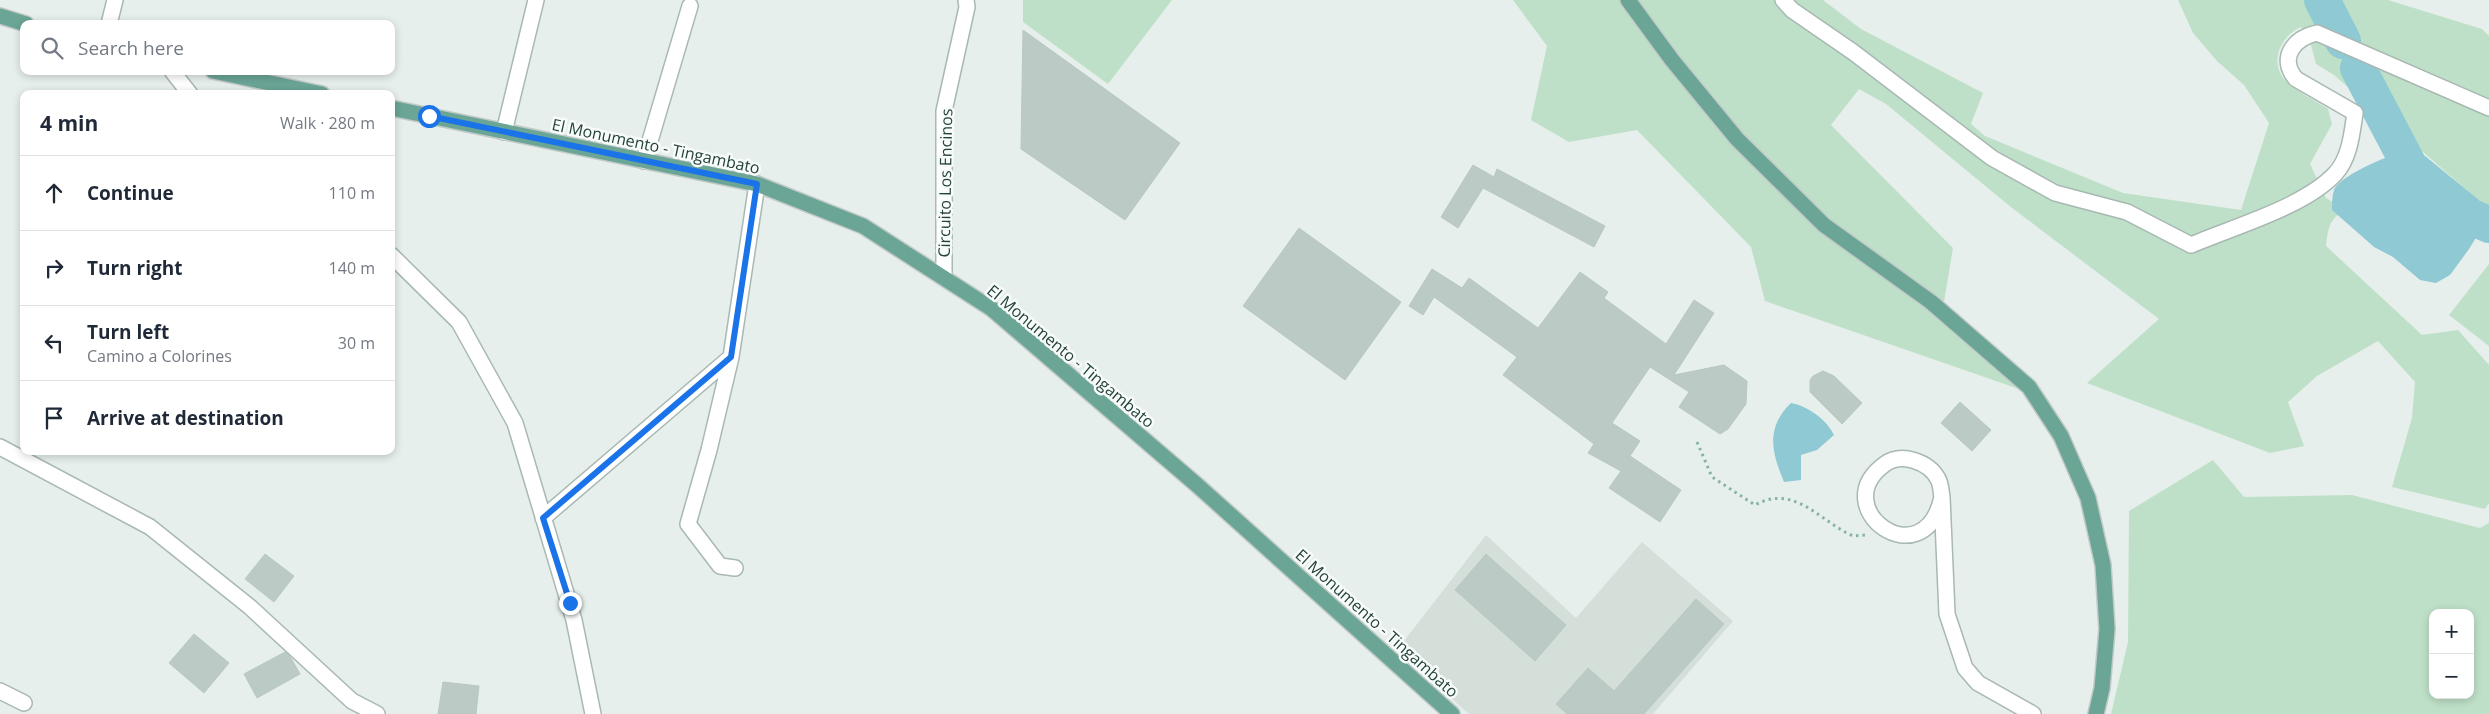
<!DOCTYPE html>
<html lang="en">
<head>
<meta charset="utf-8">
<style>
	:root { --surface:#fff; --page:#f2f2f3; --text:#1f2937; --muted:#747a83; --line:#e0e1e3 }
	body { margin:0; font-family:"Open Sans",sans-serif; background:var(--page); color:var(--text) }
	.controls { position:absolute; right:15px; bottom:15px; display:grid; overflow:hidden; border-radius:10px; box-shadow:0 2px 8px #0003 }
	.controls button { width:45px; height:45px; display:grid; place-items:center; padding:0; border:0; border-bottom:1px solid var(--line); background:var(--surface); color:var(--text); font:25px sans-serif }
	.stop { position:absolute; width:15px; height:15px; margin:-11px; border:4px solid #1a73e8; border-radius:50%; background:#fff }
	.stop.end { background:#1a73e8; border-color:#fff; box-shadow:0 1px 5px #0008 }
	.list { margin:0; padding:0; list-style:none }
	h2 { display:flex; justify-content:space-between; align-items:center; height:65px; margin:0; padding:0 20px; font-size:21px }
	h2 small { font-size:16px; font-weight:400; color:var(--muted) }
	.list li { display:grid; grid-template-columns:32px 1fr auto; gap:15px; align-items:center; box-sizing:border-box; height:75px; padding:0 20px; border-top:1px solid var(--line) }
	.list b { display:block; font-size:19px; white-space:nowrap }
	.list p { margin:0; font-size:16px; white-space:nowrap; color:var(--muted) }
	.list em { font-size:16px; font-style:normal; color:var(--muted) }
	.icon { flex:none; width:28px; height:28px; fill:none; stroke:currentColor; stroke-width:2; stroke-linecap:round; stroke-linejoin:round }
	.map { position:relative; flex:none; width:2489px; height:714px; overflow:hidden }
	.search { position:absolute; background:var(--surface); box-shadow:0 2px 8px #0003; left:20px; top:20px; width:375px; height:55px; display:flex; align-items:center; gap:12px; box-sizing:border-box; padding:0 18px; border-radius:10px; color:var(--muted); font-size:19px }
	.panel { position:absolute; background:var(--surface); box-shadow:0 2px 8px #0003; left:20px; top:90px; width:375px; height:365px; border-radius:10px }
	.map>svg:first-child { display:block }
	.built { fill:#d4dfda }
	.green { fill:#bfe0c8; fill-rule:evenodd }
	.water { fill:#8ec9d4 }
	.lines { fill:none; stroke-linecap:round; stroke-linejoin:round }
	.river { stroke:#8ec9d4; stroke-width:36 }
	.building { fill:#bbcac4; stroke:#b8c9c2 }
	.minor-casing { stroke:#a8b8b2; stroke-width:18 }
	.major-casing { stroke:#c2cac8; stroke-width:18 }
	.path { stroke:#86b3a5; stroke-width:3; stroke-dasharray:2.5 4; stroke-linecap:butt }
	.minor { stroke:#fff; stroke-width:15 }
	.major { stroke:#6aa596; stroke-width:15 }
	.route { stroke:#1a73e8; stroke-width:6 }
	.labels { text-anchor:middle; stroke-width:5; stroke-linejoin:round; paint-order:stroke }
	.street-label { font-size:16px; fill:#24423a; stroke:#f7fbf9 }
</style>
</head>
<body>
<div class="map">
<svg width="2489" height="714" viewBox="0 0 2489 714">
	<rect width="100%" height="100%" fill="#e6efeb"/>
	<!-- built -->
	<path class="built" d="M 1486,535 L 1576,618 L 1642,542 L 1733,621 L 1653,714 L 1469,714 L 1397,650 Z"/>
	<!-- green -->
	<path class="green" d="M 1023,0 L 1172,0 L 1108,84 L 1023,22 Z
		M 1513,0 L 1823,0 L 1861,29 L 1983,93 L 1971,124 L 1985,136 L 2123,193 L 2241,210 L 2269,123 L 2244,85 L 2217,61 L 2193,33 L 2178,0 L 2388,0 L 2482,29 L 2489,36 L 2489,207 L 2476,198 L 2334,75 L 2316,64 L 2311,45 L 2301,27 C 2281,35 2268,63 2286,81 C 2297,92 2315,100 2328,109 L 2332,124 L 2310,164 L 2326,198 L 2346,210 C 2329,218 2328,229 2326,246 L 2422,335 L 2458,330 L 2489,365 L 2489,503 L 2485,509 L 2392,487 L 2412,418 L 2415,382 L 2378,341 L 2317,376 L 2288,402 L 2304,446 L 2270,453 L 2087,383 L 2159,319 L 2012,208 L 1886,104 L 1859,89 L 1831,125 L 1953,248 L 1941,320 L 2025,391 L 1765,301 L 1751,247 L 1637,130 L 1569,142 L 1531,120 L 1547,46 Z
		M 2489,264 L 2489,346 L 2449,315 Z
		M 2213,460 L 2244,497 L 2352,495 L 2480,528 L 2489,523 L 2489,714 L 2111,714 L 2128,642 L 2129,511 ZM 2433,613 L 2470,613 L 2470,695 L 2433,695 Z"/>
	<!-- water -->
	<path class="water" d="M 2394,155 L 2421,165 L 2431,180 L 2453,196 L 2467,203 L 2481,219 L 2477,236 L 2469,249 L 2450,275 L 2436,283 L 2420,280 L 2393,257 L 2374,247 L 2332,210 C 2332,204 2332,196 2334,190 C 2339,177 2380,159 2394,155 Z
		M 1791,403 C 1808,406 1827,420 1834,435 L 1817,450 L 1801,455 L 1801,480 L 1784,482 C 1772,453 1765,428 1791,403 Z"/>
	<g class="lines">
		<!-- river -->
		<path class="river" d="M 2322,0 L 2343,41
			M 2358,68 L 2410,167 L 2470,216 L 2489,225"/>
	</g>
	<!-- building -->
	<path class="building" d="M 1023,30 L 1180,143 L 1125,220 L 1021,149 Z
		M 1473,165 L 1494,177 L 1497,169 L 1605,226 L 1594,247 L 1483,188 L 1458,228 L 1441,217 Z
		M 1299,228 L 1401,302 L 1345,380 L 1243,306 Z
		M 1432,269 L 1462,288 L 1469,278 L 1538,328 L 1580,272 L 1608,292 L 1604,298 L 1666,344 L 1694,300 L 1714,313 L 1674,375 L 1724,365 L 1747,381 L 1746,404 L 1728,429 L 1720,434 L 1679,407 L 1689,392 L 1650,367 L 1612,423 L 1640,441 L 1630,456 L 1681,490 L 1660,522 L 1609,488 L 1621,471 L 1588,453 L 1594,444 L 1503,375 L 1517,357 L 1434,297 L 1423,315 L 1409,306 Z
		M 1823,371 L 1834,376 L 1862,403 L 1842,424 L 1810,392 L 1810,380 L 1813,376 Z
		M 1960,402 L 1991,430 L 1972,451 L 1941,423 Z
		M 265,554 L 294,576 L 274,602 L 245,579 Z
		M 1486,554 L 1566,625 L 1535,661 L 1455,590 Z
		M 1696,599 L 1724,624 L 1644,714 L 1567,714 L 1556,704 L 1588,668 L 1614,691 Z
		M 194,634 L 229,663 L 204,693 L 169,663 Z
		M 285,652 L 291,658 L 300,674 L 257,698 L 244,674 Z
		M 443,682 L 479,686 L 476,714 L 438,714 Z"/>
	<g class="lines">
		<defs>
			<path id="minor" d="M 1783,0 L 1792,10 L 1853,52 L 1992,158 L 2055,193 L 2127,212 L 2191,245 C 2233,227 2304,207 2335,174 C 2350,158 2352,133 2355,113 L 2296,79 C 2278,58 2294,38 2317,33 L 2489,108
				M 109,24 L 115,0
				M 172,71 L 190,94
				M 504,132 L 536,0
				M 644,161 L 690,6
				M 391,255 L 459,322 L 515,423 L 574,620 L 593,714
				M 944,278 L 944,111 L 967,7 L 966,0
				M 0,447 L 150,527 L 250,607 L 352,701 L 377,714
				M 1942,497 C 1924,580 1824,508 1885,464 C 1902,452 1929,462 1938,479 C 1941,484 1941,492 1942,497 L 1947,614 L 1965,668 L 1978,683 L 2033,714
				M 543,518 L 731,357
				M 735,568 L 720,566 L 688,524 L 709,450 L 731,357 L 757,184
				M 0,691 L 24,703"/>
			<path id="major" d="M 1628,0 L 1672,60 L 1737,139 L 1824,225 L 1931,302 L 2029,387 L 2061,436 L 2088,498 L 2103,565 L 2107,629 L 2102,688 L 2096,714
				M 0,16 L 26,24
				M 213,71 L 322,94
				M 391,108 L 757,184 L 863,226 L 992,309 L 1197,485 L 1452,714"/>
		</defs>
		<!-- minor casing -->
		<use href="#minor" class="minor-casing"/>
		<!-- major casing -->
		<use href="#major" class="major-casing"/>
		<!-- path -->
		<path class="path" d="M 1697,442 L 1712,477 L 1755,505 C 1791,485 1815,515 1845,532 L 1853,536 L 1866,535"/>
		<!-- minor -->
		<use href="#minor" class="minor"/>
		<!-- major -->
		<use href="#major" class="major"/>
	</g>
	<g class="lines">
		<!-- route -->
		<path class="route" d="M 429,116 L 757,184 L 731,357 L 543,518 L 570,603"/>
	</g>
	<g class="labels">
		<!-- street labels -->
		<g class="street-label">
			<text transform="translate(656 146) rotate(12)" y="6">El Monumento - Tingambato</text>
			<text transform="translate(945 183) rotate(-89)" y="6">Circuito Los Encinos</text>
			<text transform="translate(1071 356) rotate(40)" y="6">El Monumento - Tingambato</text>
			<text transform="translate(1377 623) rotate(42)" y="6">El Monumento - Tingambato</text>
		</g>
	</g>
</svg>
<div class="controls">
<button>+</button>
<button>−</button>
</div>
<div class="stop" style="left:429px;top:116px"></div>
<div class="stop end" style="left:570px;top:603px"></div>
<div class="search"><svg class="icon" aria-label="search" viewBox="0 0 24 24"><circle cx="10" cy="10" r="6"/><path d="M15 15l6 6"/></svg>Search here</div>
<section class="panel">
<h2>4 min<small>Walk · 280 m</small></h2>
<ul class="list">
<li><svg class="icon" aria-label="ahead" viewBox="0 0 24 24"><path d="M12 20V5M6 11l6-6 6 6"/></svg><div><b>Continue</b></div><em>110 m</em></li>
<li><svg class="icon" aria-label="right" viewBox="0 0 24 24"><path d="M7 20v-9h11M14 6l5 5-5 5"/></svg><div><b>Turn right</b></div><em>140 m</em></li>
<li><svg class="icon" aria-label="left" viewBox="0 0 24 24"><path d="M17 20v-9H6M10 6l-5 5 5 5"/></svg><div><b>Turn left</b><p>Camino a Colorines</p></div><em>30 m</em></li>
<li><svg class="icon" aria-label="arrive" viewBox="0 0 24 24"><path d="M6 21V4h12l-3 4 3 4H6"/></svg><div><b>Arrive at destination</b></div></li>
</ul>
</section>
</div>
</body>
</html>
